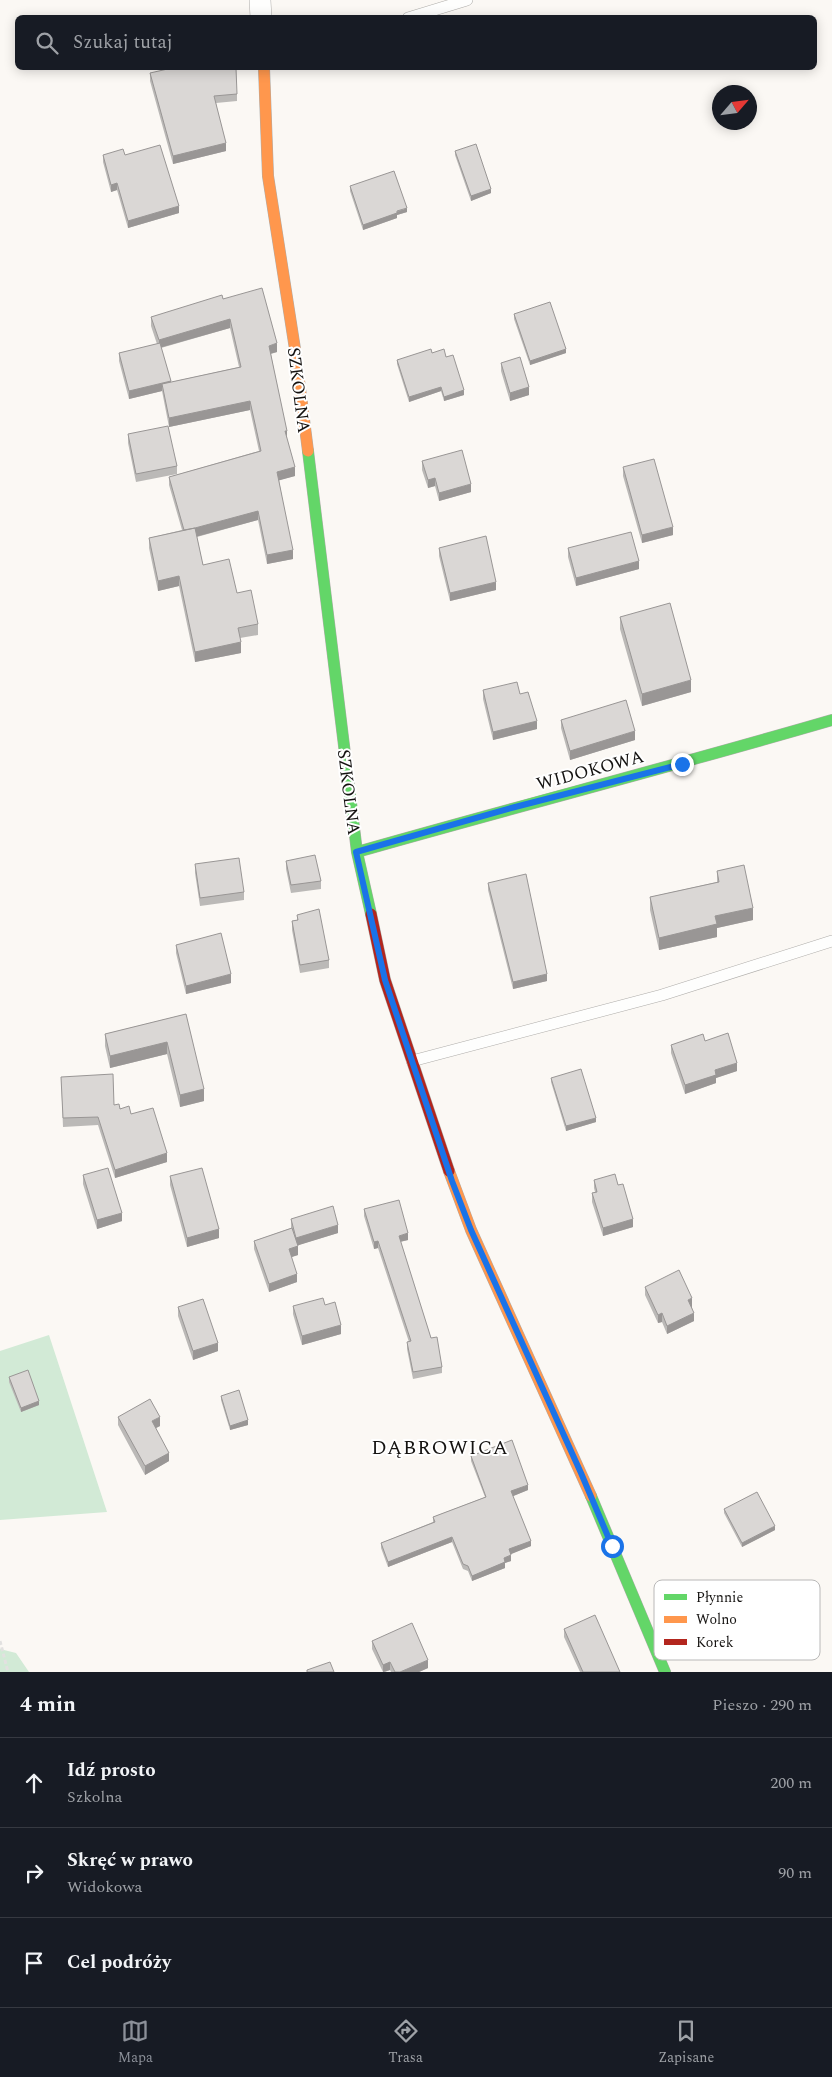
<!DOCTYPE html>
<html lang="pl">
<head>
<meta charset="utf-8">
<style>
  body { margin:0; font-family:Spectral,serif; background:#242831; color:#f1f3f6 }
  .compass { position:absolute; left:712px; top:85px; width:45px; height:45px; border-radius:50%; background:#171b24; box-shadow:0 2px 12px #0003; rotate:62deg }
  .stop { position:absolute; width:15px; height:15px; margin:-11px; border:4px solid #1a73e8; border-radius:50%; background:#fff }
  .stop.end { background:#1a73e8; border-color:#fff; box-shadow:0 1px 5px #0008 }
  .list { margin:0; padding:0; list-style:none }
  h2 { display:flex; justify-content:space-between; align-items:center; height:65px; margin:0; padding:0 20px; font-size:21px }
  h2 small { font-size:16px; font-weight:400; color:#9ea1a6 }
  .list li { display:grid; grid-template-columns:32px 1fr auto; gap:15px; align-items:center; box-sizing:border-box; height:90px; padding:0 20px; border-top:1px solid #363941 }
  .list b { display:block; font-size:19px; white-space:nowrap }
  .list p { margin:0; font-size:16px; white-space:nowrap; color:#9ea1a6 }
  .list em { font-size:16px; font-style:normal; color:#9ea1a6 }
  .icon { flex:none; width:28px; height:28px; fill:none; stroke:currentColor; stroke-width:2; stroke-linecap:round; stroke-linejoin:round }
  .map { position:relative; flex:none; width:832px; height:1672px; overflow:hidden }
  .search { position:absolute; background:#171b24; box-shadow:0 2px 12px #0003; left:15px; right:15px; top:15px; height:55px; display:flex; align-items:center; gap:12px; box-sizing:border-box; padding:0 18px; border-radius:8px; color:#9ea1a6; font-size:19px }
  .sheet { height:335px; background:#171b24 }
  nav { display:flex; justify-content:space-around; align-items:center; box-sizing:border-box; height:70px; border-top:1px solid #363941; background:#171b24; font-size:14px; color:#9ea1a6 }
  nav a { display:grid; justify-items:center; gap:2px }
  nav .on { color:#8c9099 }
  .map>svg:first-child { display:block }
  .green { fill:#d2ead6 }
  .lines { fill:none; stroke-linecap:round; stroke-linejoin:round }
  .lane-casing { stroke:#afadaa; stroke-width:12 }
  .street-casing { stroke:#afadaa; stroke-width:22 }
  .fast-casing { stroke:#afadaa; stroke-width:12 }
  .slow-casing { stroke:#afadaa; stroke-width:12 }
  .jam-casing { stroke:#afadaa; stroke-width:12 }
  .path { stroke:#e2e1e0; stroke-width:3; stroke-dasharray:4 2.5; stroke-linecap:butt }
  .lane { stroke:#fefefd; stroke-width:11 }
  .street { stroke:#fefefd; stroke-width:21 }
  .fast { stroke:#63d668; stroke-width:11 }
  .slow { stroke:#ff974d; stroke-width:11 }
  .jam { stroke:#b3261e; stroke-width:11 }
  .wall { fill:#bbb9b7; fill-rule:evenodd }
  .shaded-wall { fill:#999695 }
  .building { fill:#dad7d5; stroke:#999695 }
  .route { stroke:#1a73e8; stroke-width:6 }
  .labels { text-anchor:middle; stroke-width:4; stroke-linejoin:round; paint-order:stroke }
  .street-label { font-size:18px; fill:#151311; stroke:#fff }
  .quarter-label { font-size:20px; letter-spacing:1px; fill:#151311; stroke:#fff }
  .key { fill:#fff; stroke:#b9b8b8; stroke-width:1 }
  .key-label { font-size:14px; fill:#151311 }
</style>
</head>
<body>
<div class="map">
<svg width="832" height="1672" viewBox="0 0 832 1672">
  <rect width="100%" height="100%" fill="#fbf8f4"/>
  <path class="green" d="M49 1335 107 1512 0 1520V1351Z
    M0 1649 16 1653 29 1672H0Z"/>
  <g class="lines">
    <g class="lane-casing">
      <path id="lane" d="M408 18 467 0
        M412 1061 662 995 832 941"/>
    </g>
    <g class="street-casing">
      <path id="street" d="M260 0 261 18"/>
    </g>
    <g class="fast-casing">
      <path id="fast" d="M308 451 357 852 371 914
        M357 852C515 807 674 766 832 720
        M591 1496 665 1672"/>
    </g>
    <g class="slow-casing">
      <path id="slow" d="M264 68 268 176 295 349 308 451
        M449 1171 471 1230 591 1496"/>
    </g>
    <g class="jam-casing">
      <path id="jam" d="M371 914 385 980 449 1171"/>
    </g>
    <path class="path" d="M0 1641 8 1672"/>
    <use href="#lane" class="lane"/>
    <use href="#street" class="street"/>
    <use href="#fast" class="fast"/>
    <use href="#slow" class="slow"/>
    <use href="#jam" class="jam"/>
  </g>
  <path class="wall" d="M150 73 237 94V101L216 103 226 151 173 164 150 81Z
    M455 151 491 193 471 201 455 155Z
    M103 155H125L179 213 128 228 117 190 111 192 103 162Z
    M350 186 407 212 397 215V218L363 230 350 191Z
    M223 299 277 352 271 354 287 440 295 476 279 480 293 559 267 564 258 520 197 537 203 565 237 593 258 624V635L240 638 241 653 195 662 179 586 158 591 149 548V538L182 530 169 485V477L259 451 250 410 169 427 162 391 129 399 119 361V353L157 344 151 326V317ZM230 328 239 367 171 382 161 348Z
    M514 314 566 353 530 365 514 319Z
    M432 353 446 357 464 395 444 401 441 391 409 402 397 364V360Z
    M501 363 529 395 510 401 501 371Z
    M128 434 177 466V474L136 482 128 443Z
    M422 461 471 492 439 501 435 486 428 488 422 470Z
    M623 467 673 535 642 543 623 476Z
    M439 548 496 590 450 601 439 556Z
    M568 548 639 569 576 586 568 557Z
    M620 617 691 692 642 706 620 629Z
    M483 690 520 694 537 729 493 740 483 699Z
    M561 720 635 740 570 760 561 728Z
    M286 861 321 881V889L291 893 286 869Z
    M195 864 244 892V900L200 906 195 873Z
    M717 871 753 920 717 928V937L659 950 650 910V897L717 882Z
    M488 883 547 981 513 989 488 890Z
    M297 915 329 960V968L300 973 292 930V921L297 920Z
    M176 945 231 983 186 994 176 953Z
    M186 1014 204 1101 180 1107 167 1054 110 1068 105 1046V1034Z
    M705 1041 737 1071 716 1078V1083L685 1094 671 1053V1045Z
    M61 1077 131 1114 167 1162 115 1178 98 1125 63 1127Z
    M551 1078 596 1122 566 1131 551 1082Z
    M83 1175 122 1221 97 1229 83 1184Z
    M170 1176 219 1238 187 1247 170 1185Z
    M594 1180 618 1185 633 1227 603 1236 592 1202V1193L595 1192 594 1188Z
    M364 1209 408 1240 400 1242 431 1338 442 1367V1373L413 1379 407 1349V1342H409L378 1248 374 1249 364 1216Z
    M291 1219 338 1233 298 1245V1255L291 1257 297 1282 269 1292 254 1249V1241L291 1228Z
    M645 1287 692 1307 694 1321 667 1334 662 1322 658 1323 645 1295Z
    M325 1305 341 1334 302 1345 293 1314V1306Z
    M178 1307 218 1351 193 1360 178 1316Z
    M9 1377 39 1405 21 1412 9 1382Z
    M221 1396 248 1425 230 1430 221 1400Z
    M118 1417 160 1426 156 1428 169 1461 145 1475 118 1425Z
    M471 1456 528 1490 513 1496 531 1546 510 1554 511 1561 505 1563V1568L472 1581 468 1571 463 1569 452 1542 388 1567 381 1548V1543L433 1522V1517L485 1497 471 1461Z
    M724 1509 775 1530 742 1547 724 1513Z
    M564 1629 620 1672H580L564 1637Z
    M372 1641 428 1668 419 1672H391L390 1670 385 1672H383L372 1649Z"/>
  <path class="shaded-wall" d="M226 143V151L173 164V156Z
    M117 183V190L111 192V185Z
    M491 189V193L471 201V196Z
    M179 206V213L128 228V221Z
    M407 208V212L397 215V218L363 230V225Z
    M230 319V328L159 348V340Z
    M277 343V352L269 354V346Z
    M566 349V353L530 365V361Z
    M171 381V389L162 384V391L129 399V391Z
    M441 387V391L409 402V397Z
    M529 387V395L510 401V393Z
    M464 390V395L444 401V397Z
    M250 401V410L169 427V418Z
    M285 431H287V440H285Z
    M295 467V476L277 481V472Z
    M435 478V486L428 488V480Z
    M471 484V492L439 501V493Z
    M258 511V520L184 540V531Z
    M673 527V535L642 543V535Z
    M293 550V559L267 564V555Z
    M639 561V569L576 586V578Z
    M179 576V586L158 591V581Z
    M496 582V590L450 601V593Z
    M241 642V653L195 662V652Z
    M691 680V692L642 706V694Z
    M537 721V729L493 740V732Z
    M635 731V740L570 760V751Z
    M753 908V920L717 928V937L659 950V938L715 916Z
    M231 974V983L186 994V986Z
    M547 974V981L513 989V982Z
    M167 1042V1054L110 1068V1056Z
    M737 1063V1071L716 1078V1083L685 1094V1085L715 1070Z
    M204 1089V1101L180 1107V1095Z
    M596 1118V1122L566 1131V1126Z
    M167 1153V1162L115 1178V1170Z
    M122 1213V1221L97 1229V1220Z
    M633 1219V1227L603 1236V1228Z
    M338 1225V1233L296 1246V1238Z
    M219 1229V1238L187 1247V1238Z
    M408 1233V1240L399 1242V1236Z
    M378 1241V1248L374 1249V1242Z
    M298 1246V1255L289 1258V1249Z
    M297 1274V1282L269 1292V1284Z
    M692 1298V1307L688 1308V1300Z
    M662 1313V1322L658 1323V1315Z
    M694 1313V1321L667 1334V1326Z
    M341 1325V1334L302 1345V1336Z
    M218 1343V1351L193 1360V1351Z
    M39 1401V1405L21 1412V1408Z
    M160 1417V1426L152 1430V1421Z
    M248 1420V1425L230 1430V1426Z
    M169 1453V1461L145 1475V1466Z
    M528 1485V1490L511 1497V1491Z
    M775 1526V1530L742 1547V1543Z
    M452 1537V1542L388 1567V1562Z
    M531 1541V1546L509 1555V1549Z
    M511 1555V1561L505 1563V1568L472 1581V1576L504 1558Z
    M428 1660V1668L419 1672H400Z
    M390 1662V1670L383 1672V1665Z"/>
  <path class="building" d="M172 68H236L237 94 214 96 226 143 173 156 150 73Z
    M476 144 491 189 471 196 455 151Z
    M160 145 179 206 128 221 117 183 111 185 103 155 123 149 125 155Z
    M394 171 407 208 397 211V213L363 225 350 186Z
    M262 288 277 343 269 346 287 431H285L295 467 277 472 293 550 267 555 258 511 195 528 184 530 169 477 261 451 250 401 169 418 162 384 241 367 230 319 159 340 151 317 222 295 223 299Z
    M550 302 566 349 530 361 514 314Z
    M160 343 171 381 129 391 119 353Z
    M431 349 432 353 444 349 446 357 453 355 464 390 444 397 441 387 409 397 397 360Z
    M520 357 529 387 510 393 501 363Z
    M168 426 177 466 136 474 128 434Z
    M462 450 471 484 439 493 435 478 428 480 422 461Z
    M654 459 673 527 642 535 623 467Z
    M195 528 203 565 229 559 237 593 251 590 258 624 238 628 241 642 195 652 179 576 158 581 149 538Z
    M631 532 639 561 576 578 568 548Z
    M486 536 496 582 450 593 439 548Z
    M670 603 691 680 642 694 620 617Z
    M517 682 520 694 528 692 537 721 493 732 483 690Z
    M626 700 635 731 570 751 561 720Z
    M315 855 321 881 291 885 286 861Z
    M239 858 244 892 200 898 195 864Z
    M744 865 753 908 715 916 717 924 659 938 650 897 719 882 717 871Z
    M526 874 547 974 513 982 488 883Z
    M319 909 329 960 300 965 292 921 298 920 297 915Z
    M221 933 231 974 186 986 176 945Z
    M186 1014 204 1089 180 1095 167 1042 110 1056 105 1034Z
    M728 1033 737 1063 715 1070 716 1075 685 1085 671 1045 703 1034 705 1041Z
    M581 1069 596 1118 566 1126 551 1078Z
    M113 1074 114 1105 119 1104 120 1109 129 1106 131 1114 153 1108 167 1153 115 1170 98 1117 63 1118 61 1077Z
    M108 1168 122 1213 97 1220 83 1175Z
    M202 1168 219 1229 187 1238 170 1176Z
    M615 1174 618 1185 623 1184 633 1219 603 1228 592 1193 597 1192 594 1180Z
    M399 1200 408 1233 399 1236 431 1338 437 1337 442 1367 413 1372 407 1342 411 1341 378 1241 374 1242 364 1209Z
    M333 1206 338 1225 296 1238 291 1219Z
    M292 1228 298 1246 289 1249 297 1274 269 1284 254 1241Z
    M679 1270 692 1298 688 1300 694 1313 667 1326 662 1313 658 1315 645 1287Z
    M323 1298 325 1305 335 1302 341 1325 302 1336 293 1306Z
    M203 1299 218 1343 193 1351 178 1307Z
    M28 1370 39 1401 21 1408 9 1377Z
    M239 1390 248 1420 230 1426 221 1396Z
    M150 1399 160 1417 152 1421 169 1453 145 1466 118 1417Z
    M512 1440 528 1485 511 1491 531 1541 509 1549 511 1555 504 1558 505 1562 472 1576 468 1566 463 1564 452 1537 388 1562 381 1543 435 1522 433 1517 486 1497 471 1456Z
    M757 1492 775 1526 742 1543 724 1509Z
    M595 1615 620 1672H583L564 1629Z
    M412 1623 428 1660 400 1672H395L390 1662 383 1665 372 1641Z
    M330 1662 334 1672H307V1670Z"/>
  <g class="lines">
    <path class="route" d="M612 1546 581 1473 471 1230 452 1181 385 980 356 852 515 807 682 764"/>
  </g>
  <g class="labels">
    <g class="street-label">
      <text transform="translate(299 390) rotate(83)" y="6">SZKOLNA</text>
      <text transform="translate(590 770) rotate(-15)" y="6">WIDOKOWA</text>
      <text transform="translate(349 792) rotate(83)" y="6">SZKOLNA</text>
    </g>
    <g class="quarter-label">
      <text x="440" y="1454">DĄBROWICA</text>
    </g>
  </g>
  <rect x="654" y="1580" width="166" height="80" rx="8" class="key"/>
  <rect x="664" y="1594" width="23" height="6" fill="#63d668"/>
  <rect x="664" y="1616" width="23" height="7" fill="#ff974d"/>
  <rect x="664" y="1639" width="23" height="6" fill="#b3261e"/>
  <g class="key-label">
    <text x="696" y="1602">Płynnie</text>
    <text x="696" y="1624">Wolno</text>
    <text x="696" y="1647">Korek</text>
  </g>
</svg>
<svg class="compass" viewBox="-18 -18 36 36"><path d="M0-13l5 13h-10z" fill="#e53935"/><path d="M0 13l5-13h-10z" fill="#9ea1a6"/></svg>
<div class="stop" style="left:612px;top:1546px"></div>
<div class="stop end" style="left:682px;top:764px"></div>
<div class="search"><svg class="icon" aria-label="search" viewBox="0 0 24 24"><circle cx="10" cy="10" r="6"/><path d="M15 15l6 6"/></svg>Szukaj tutaj</div>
</div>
<section class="sheet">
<h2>4 min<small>Pieszo · 290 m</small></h2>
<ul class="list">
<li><svg class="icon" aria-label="ahead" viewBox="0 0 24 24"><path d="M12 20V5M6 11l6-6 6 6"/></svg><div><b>Idź prosto</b><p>Szkolna</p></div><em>200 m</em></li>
<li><svg class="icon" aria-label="right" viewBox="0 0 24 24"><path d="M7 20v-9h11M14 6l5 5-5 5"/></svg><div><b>Skręć w prawo</b><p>Widokowa</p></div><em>90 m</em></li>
<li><svg class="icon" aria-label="arrive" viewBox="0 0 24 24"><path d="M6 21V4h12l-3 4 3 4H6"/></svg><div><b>Cel podróży</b></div></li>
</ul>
</section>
<nav>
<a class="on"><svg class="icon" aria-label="map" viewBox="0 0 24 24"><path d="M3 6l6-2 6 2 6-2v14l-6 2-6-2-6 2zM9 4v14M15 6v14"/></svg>Mapa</a>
<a><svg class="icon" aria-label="directions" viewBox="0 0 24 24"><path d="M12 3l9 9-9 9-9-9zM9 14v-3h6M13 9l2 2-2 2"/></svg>Trasa</a>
<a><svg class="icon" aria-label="saved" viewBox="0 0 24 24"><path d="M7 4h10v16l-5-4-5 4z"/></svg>Zapisane</a>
</nav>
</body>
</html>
